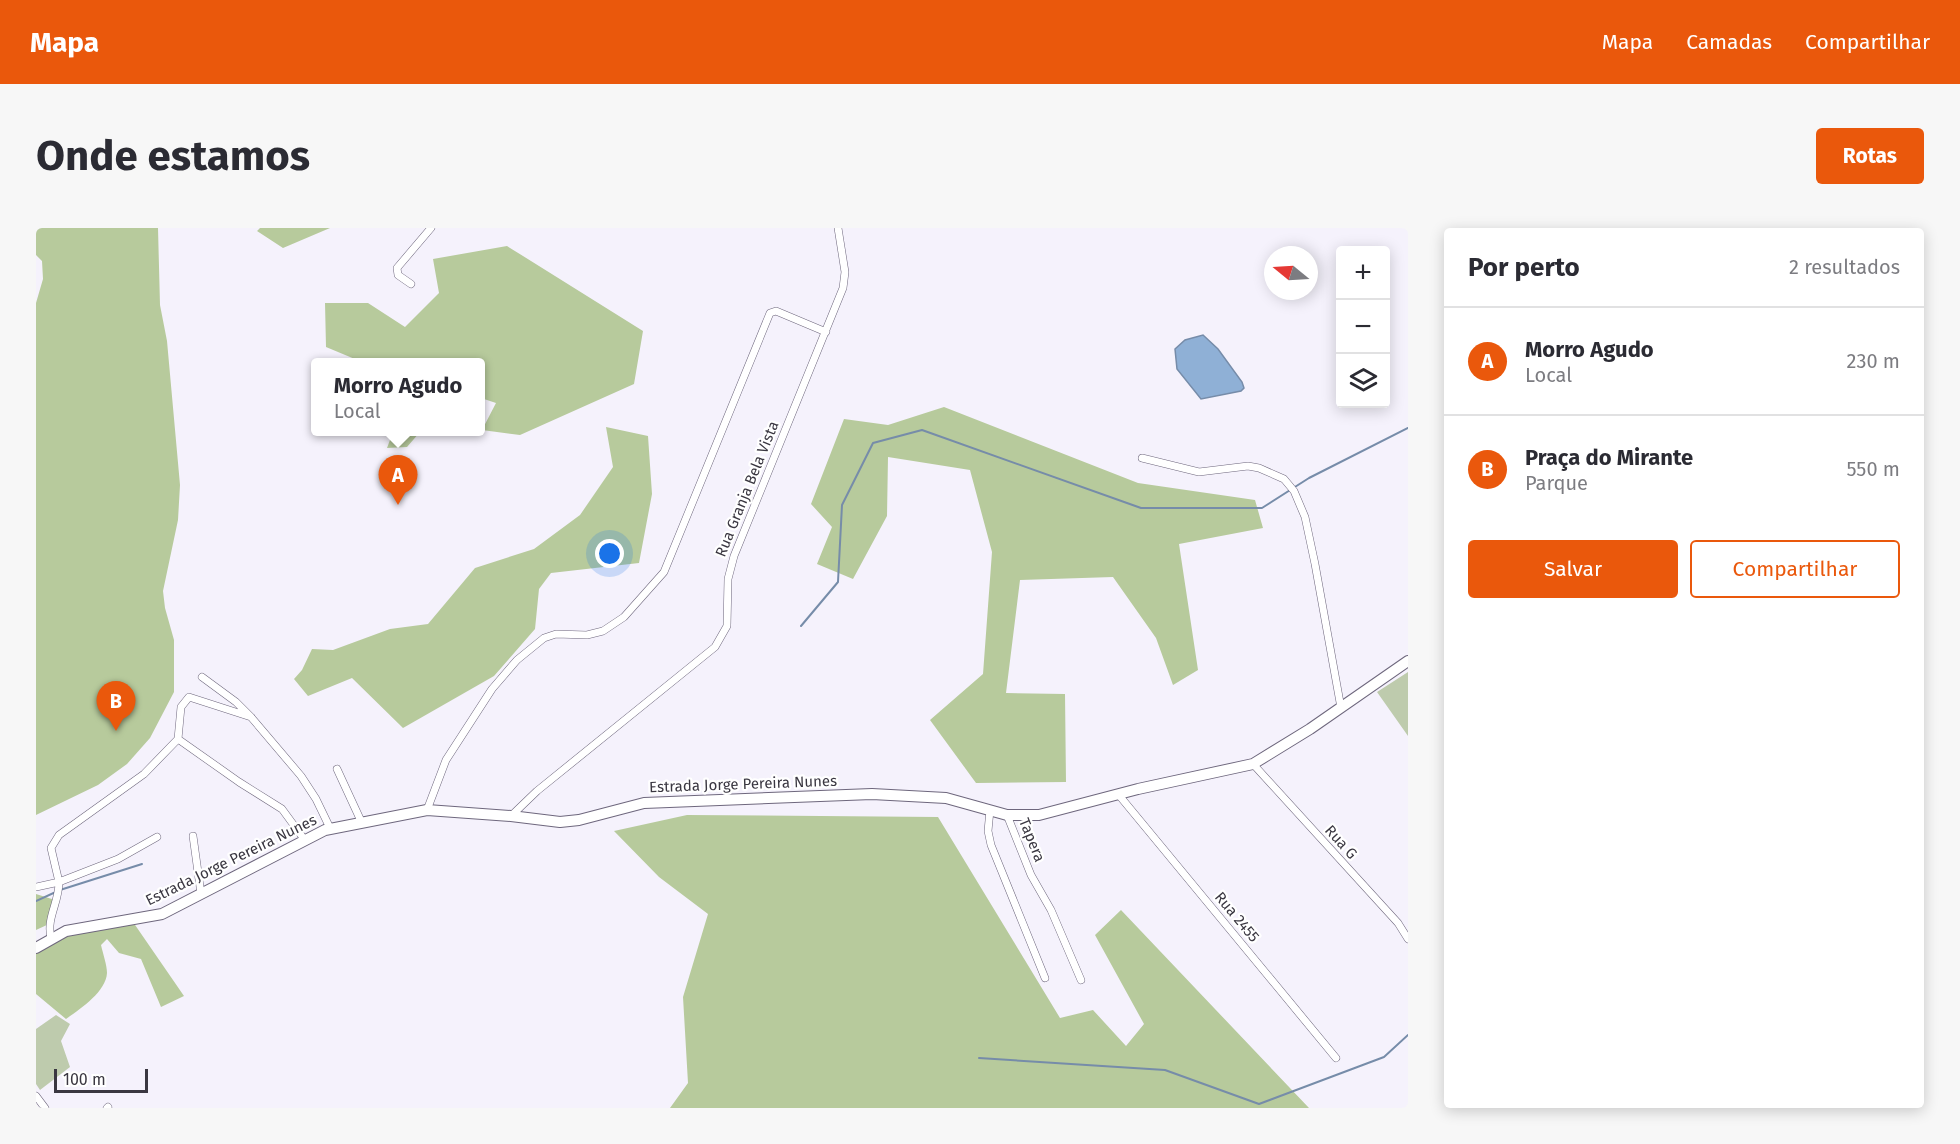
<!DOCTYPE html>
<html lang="pt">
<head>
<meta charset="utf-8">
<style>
  body { margin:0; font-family:"Fira Sans",sans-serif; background:#f7f7f7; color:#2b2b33 }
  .controls { position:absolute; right:18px; top:18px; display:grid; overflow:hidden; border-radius:6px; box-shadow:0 3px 15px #0003 }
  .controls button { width:54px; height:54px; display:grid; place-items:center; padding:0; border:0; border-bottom:2px solid #e1e1e2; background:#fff; color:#2b2b33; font:30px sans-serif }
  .compass { position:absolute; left:1228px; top:18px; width:54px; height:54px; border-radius:50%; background:#fff; box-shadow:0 3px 15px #0003; rotate:288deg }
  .scale { position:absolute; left:18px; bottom:15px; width:94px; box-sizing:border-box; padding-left:6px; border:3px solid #3a3741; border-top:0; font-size:16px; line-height:21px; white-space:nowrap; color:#3a3741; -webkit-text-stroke:4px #fff; paint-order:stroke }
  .you { position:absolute; left:574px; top:326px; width:21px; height:21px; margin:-15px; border:4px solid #fff; border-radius:50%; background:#1a73e8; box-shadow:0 0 0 9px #1a73e833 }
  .badge { display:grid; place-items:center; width:39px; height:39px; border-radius:50%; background:#ea580c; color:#fff; font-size:20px; font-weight:700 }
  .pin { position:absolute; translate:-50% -50px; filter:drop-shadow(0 2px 3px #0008) }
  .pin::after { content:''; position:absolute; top:32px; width:21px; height:18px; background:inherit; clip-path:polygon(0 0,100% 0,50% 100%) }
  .popup { position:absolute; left:275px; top:130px; width:174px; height:78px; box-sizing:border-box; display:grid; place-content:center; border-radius:6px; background:#fff; filter:drop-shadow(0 2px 4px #0005); font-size:20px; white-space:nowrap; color:#7c7c81 }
  .popup b { font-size:22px; color:#2b2b33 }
  .popup::after { content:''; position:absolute; left:50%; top:100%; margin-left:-12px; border:12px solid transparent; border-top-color:#fff }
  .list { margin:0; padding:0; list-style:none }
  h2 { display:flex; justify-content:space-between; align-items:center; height:78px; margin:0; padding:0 24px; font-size:26px }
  h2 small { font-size:20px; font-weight:400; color:#7c7c81 }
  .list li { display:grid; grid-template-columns:39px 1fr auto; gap:18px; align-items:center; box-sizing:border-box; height:108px; padding:0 24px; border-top:2px solid #e1e1e2 }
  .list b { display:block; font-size:22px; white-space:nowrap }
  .list p { margin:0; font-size:20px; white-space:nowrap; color:#7c7c81 }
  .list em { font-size:20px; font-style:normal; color:#7c7c81 }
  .actions { display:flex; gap:12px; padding:18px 24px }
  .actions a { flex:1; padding:14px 0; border:2px solid #ea580c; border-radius:6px; text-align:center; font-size:21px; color:#ea580c }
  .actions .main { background:#ea580c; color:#fff }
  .icon { flex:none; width:33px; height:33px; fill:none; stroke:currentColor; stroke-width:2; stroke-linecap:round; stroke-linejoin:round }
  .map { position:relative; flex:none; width:1372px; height:880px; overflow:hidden; border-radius:6px }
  header { display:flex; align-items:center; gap:36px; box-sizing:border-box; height:84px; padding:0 30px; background:#ea580c; color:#fff }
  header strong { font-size:28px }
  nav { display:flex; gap:33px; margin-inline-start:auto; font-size:21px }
  .intro { display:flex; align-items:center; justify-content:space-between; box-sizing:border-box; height:144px; padding:0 36px }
  h1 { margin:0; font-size:42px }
  .button { padding:15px 27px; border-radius:6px; background:#ea580c; color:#fff; font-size:21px; font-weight:700 }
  main { display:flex; gap:36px; padding:0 36px }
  aside { flex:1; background:#fff; border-radius:6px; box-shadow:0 3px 15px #0003 }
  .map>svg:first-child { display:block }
  .green { fill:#becbad }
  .forest { fill:#b7ca9c }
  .water { fill:#8fb0d6; stroke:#768ca9; stroke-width:1.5 }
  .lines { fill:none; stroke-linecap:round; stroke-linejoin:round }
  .stream { stroke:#768ca9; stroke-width:2 }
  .street-casing { stroke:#6e677d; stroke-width:8 }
  .secondary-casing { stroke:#6e677d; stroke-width:12 }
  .street { stroke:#fff; stroke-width:7 }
  .secondary { stroke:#fff; stroke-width:10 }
  .labels { text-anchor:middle; stroke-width:4.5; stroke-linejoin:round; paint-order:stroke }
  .street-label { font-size:15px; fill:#3a3741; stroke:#fff }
</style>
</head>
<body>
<header>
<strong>Mapa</strong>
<nav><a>Mapa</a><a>Camadas</a><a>Compartilhar</a></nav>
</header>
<div class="intro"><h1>Onde estamos</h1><a class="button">Rotas</a></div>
<main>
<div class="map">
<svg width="1372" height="880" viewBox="0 0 1372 880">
  <rect width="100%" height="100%" fill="#f5f2fc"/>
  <path class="green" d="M1372 444V508L1341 464Z
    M20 787 34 796 25 813 34 839 4 862 0 856V801Z"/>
  <path class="forest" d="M0 0H122L124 77 131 113 144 257 142 292 127 363 129 380 138 412V464L114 510 91 536 62 557 0 587V75L7 51 6 33 0 27Z
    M224 0H294L247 20 221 3Z
    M471 18 607 103 598 156 484 207 446 202 460 175 445 170V134H326L290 119 289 75H332L369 99 403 65 397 31Z
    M908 179 1102 255 1219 272 1227 300 1143 316 1162 442 1137 457 1120 410 1077 349 984 352 970 465 1029 466 1030 554 940 555 894 492 947 446 956 324 934 242 852 229 851 288 817 351 781 336 796 299 775 276 808 191 852 197Z
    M570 199 612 208 616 266 603 335 515 345 503 361 499 401 458 448 367 500 316 450 272 468 258 451 266 442 276 421 297 422 354 401 392 396 439 340 498 321 544 287 577 239Z
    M357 204H384L371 219 351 220Z
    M651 587 902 589 1024 790 1057 782 1090 818 1108 796 1059 707 1085 682 1273 880H634L652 855 647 769 672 686 623 649 578 603Z
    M0 666 19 672 13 696 0 702Z
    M97 694 148 768 125 779 105 731 83 725 71 711 65 717C67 726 71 737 71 745 70 764 44 781 30 791L0 766V723L24 709Z"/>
  <path class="water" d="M1167 107 1182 121 1206 154 1208 160 1205 163 1165 171 1141 141 1139 121 1149 112Z"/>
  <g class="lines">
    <path class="stream" d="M765 398 802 354 806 277 837 215 886 202 1105 280H1226L1273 250 1372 200
      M0 673 24 662 106 636
      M943 830 1129 842 1223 876 1348 829 1372 807"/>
    <g class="street-casing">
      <path id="street" d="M375 56 362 47 361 40 395 0
        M1106 230 1163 244 1212 238 1223 240 1248 251 1258 263 1269 289 1279 336 1305 480
        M166 449 200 474 215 489 265 548 280 571 294 600
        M215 489 153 469 145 479 142 511 203 554 246 581 268 611
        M1217 536 1362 695 1372 711
        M301 541 325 593
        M1082 566 1300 830
        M391 582 410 532 456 461 481 432 508 410 520 406 551 407 567 403 588 389 628 344 734 85 740 83 790 104
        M954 582 952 603 955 617 1009 750
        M971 587 995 647 1015 682 1045 752
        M475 588 501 563 679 419 691 398 692 351 698 328 807 60 809 44 802 0
        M157 608 165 666
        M0 659 23 654 15 620 23 607 108 546 142 511
        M15 710C10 690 23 675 23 654L82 631 121 609
        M0 868 9 880
        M71 880 72 879"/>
    </g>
    <g class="secondary-casing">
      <path id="secondary" d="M0 720 30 703 126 686 289 602 391 582 475 588 524 594 543 592 608 575 836 566 910 570 971 587H1003L1102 561 1217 536 1274 501 1372 433"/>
    </g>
    <use href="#street" class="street"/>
    <use href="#secondary" class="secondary"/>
  </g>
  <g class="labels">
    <g class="street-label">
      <text transform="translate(711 261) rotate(-68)" y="5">Rua Granja Bela Vista</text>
      <text transform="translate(707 556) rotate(-2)" y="5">Estrada Jorge Pereira Nunes</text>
      <text transform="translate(996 612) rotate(68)" y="5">Tapera</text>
      <text transform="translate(1305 614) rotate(48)" y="5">Rua G</text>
      <text transform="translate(195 632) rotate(-26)" y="5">Estrada Jorge Pereira Nunes</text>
      <text transform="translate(1201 689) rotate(50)" y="5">Rua 2455</text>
    </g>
  </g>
</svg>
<div class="controls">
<button>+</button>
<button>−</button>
<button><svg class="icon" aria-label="layers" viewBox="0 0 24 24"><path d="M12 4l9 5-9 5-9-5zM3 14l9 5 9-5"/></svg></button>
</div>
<svg class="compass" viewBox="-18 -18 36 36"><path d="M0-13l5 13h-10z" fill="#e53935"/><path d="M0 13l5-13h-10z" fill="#7c7c81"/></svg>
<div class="scale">100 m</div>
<div class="you"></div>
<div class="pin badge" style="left:362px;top:277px">A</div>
<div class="popup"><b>Morro Agudo</b>Local</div>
<div class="pin badge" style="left:80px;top:503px">B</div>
</div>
<aside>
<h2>Por perto<small>2 resultados</small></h2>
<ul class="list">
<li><span class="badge">A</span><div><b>Morro Agudo</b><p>Local</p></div><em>230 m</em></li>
<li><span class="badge">B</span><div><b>Praça do Mirante</b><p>Parque</p></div><em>550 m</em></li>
</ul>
<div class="actions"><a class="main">Salvar</a><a>Compartilhar</a></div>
</aside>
</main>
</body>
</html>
